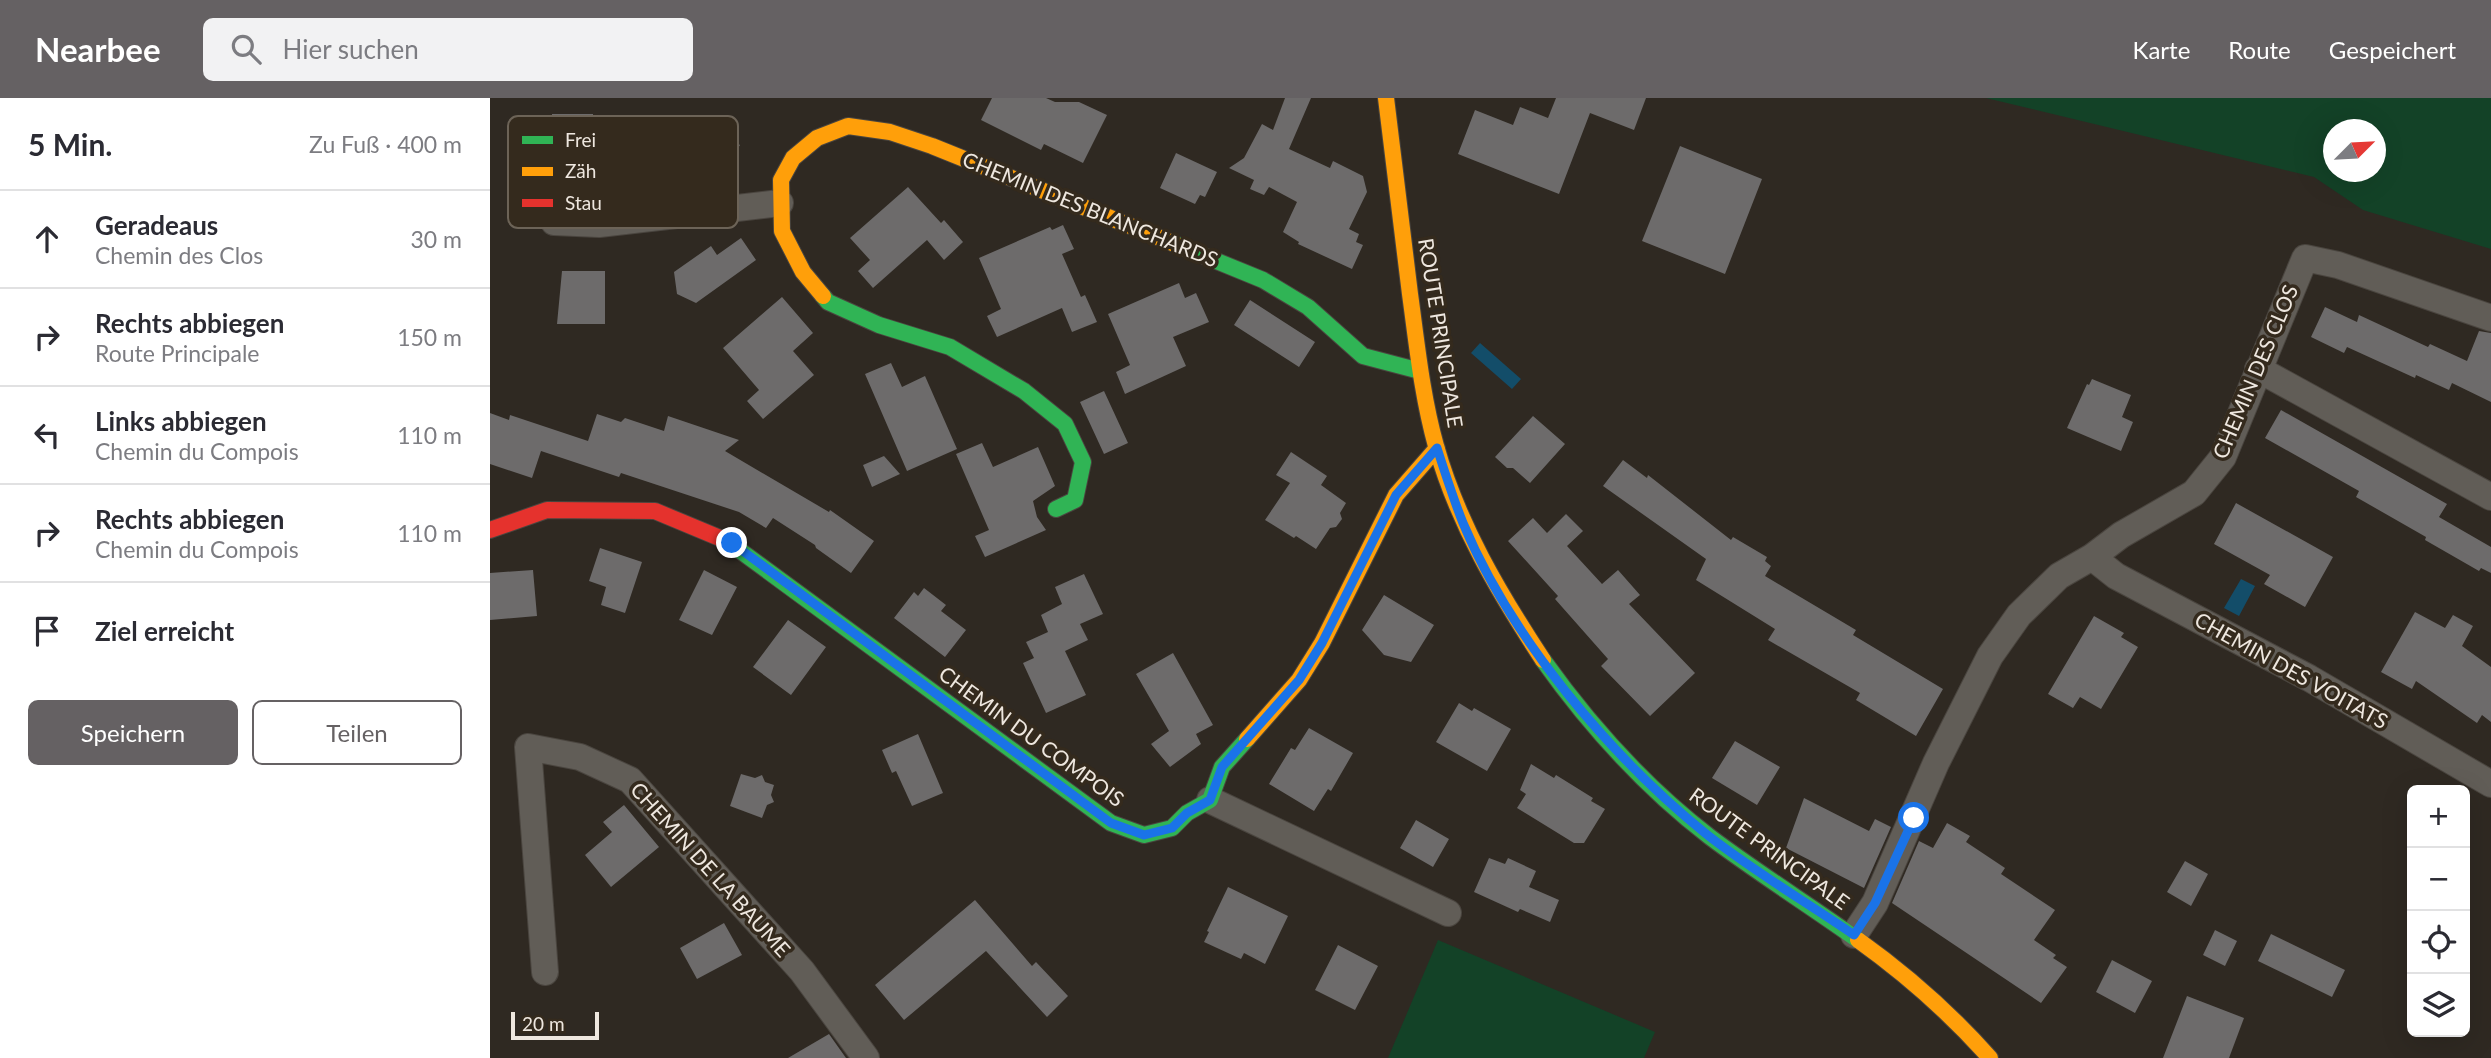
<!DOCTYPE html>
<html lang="de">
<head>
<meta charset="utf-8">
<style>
  body { margin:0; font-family:Lato,sans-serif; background:#f2f2f3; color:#2b2b33 }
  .controls { position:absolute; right:21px; bottom:21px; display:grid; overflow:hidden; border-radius:10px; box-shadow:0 7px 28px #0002 }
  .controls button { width:63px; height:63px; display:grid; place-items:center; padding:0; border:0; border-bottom:2px solid #e1e1e2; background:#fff; color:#2b2b33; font:35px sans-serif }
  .compass { position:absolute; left:1833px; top:21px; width:63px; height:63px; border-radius:50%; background:#fff; box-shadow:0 7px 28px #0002; rotate:66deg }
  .scale { position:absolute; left:21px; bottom:18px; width:88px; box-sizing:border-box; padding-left:7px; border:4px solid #eee7df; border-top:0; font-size:19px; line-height:24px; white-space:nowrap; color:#eee7df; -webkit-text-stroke:5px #342a1d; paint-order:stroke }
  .stop { position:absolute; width:21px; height:21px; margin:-16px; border:5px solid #1a73e8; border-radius:50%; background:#fff }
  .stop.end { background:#1a73e8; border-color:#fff; box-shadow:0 2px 7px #0008 }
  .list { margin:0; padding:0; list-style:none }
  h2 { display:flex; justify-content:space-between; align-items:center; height:91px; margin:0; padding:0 28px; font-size:30px }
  h2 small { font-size:23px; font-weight:400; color:#7c7c81 }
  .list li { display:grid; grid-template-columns:46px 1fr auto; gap:21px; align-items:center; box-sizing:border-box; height:98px; padding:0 28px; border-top:2px solid #e1e1e2 }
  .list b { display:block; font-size:26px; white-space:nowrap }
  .list p { margin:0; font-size:23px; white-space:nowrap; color:#7c7c81 }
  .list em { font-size:23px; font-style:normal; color:#7c7c81 }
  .actions { display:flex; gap:14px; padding:21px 28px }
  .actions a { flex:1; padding:16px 0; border:2px solid #656163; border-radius:10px; text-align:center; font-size:24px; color:#656163 }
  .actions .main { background:#656163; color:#fff }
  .icon { flex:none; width:38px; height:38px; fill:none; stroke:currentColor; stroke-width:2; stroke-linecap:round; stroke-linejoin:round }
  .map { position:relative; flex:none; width:2001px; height:960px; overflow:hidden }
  header { display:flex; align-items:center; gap:42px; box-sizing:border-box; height:98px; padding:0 35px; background:#656163; color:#fff }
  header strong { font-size:33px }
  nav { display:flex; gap:38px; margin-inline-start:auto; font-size:24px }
  .search { width:490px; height:63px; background:#f2f2f3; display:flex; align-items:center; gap:18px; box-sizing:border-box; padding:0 24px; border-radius:10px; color:#7c7c81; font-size:26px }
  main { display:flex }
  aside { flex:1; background:#fff }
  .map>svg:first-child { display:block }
  .green { fill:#134227; fill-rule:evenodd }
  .water { fill:#134d69 }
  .building { fill:#6d6b6b }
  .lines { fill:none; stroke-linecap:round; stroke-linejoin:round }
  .street-casing { stroke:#4a453f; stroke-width:28 }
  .fast-casing { stroke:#4a453f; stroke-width:18 }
  .slow-casing { stroke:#4a453f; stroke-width:18 }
  .jam-casing { stroke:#4a453f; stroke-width:18 }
  .street { stroke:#615d57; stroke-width:26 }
  .fast { stroke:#30b455; stroke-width:16 }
  .slow { stroke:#ff9f0a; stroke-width:16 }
  .jam { stroke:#e5322d; stroke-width:16 }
  .route { stroke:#1a73e8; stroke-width:9 }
  .labels { text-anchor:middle; stroke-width:7; stroke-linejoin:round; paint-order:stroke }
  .street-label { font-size:21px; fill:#eee7df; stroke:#342a1d }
  .key { fill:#342a1d; stroke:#6c6357; stroke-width:2 }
  .key-label { font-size:19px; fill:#eee7df }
</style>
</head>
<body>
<header>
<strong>Nearbee</strong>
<div class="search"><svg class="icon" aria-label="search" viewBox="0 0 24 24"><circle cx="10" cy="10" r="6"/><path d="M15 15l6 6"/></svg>Hier suchen</div>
<nav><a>Karte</a><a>Route</a><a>Gespeichert</a></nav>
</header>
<main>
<aside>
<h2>5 Min.<small>Zu Fuß · 400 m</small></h2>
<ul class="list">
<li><svg class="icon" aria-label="ahead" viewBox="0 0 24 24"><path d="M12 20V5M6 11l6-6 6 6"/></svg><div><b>Geradeaus</b><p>Chemin des Clos</p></div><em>30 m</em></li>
<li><svg class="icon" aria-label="right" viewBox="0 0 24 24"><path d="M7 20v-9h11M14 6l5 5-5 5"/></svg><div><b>Rechts abbiegen</b><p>Route Principale</p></div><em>150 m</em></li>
<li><svg class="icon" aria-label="left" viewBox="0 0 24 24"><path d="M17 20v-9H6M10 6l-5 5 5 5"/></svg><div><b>Links abbiegen</b><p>Chemin du Compois</p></div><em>110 m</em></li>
<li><svg class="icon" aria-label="right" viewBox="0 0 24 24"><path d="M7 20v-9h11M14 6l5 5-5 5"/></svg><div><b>Rechts abbiegen</b><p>Chemin du Compois</p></div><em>110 m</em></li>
<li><svg class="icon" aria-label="arrive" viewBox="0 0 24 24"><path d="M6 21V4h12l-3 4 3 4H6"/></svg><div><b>Ziel erreicht</b></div></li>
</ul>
<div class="actions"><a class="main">Speichern</a><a>Teilen</a></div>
</aside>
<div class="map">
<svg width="2001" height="960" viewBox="0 0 2001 960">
  <rect width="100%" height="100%" fill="#2f2922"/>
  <path class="green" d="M1496 0H2001V151L1873 112 1824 79ZM1843 32H1885V74H1843Z
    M948 842 1165 934 1154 960H898Z"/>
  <path class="water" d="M990 245 1031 281 1022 291 981 255Z
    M1751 481 1765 488 1749 518 1734 510Z"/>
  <path class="building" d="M502 0H556L565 4H589L617 17 593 65 554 46 551 52 491 22Z
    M795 0H821L799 51 840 70 843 63 873 78 877 94 859 131 869 136 866 144 873 147 862 171 808 146 809 144 793 134 807 104 779 89 774 97 760 91 764 82 739 70 754 60 772 26 783 32Z
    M1066 0H1156L1144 32 1100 15 1069 96 968 56 985 12 1023 27 1030 9 1058 20Z
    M62 16H103V69H61Z
    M205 18 250 47 230 77 186 48Z
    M1190 48 1272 81 1235 176 1152 143Z
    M686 55 727 74 715 99 710 97 705 106 670 90Z
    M418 89 451 125 454 122 473 144 454 162 437 142 383 190 368 173 380 162 360 140Z
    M573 127 584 151 572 156 591 199 595 197 607 224 582 234 572 210 507 239 497 218 511 211 489 160 560 129 562 132Z
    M251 140 266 162 206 205 187 196 184 174 221 148 227 157Z
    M72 173H115V226H67Z
    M689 185 695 200 706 195 719 224 683 239 696 268 635 296 626 274 640 267 618 216Z
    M292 199 323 235 303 253 324 277 273 321 257 303 269 292 233 250Z
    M760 202 825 244 809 269 744 227Z
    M1835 209 1867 224 1869 217 1938 249 1940 246 1977 263 1989 233 2001 235V304L1962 285 1959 292 1926 277 1925 280 1857 249 1854 255 1821 239Z
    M401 265 412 289 435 278 467 351 417 373 375 276Z
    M1602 281 1641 297 1632 319 1643 324 1631 353 1577 330 1597 286 1599 287Z
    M614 293 638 345 614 356 590 304Z
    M1791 312 1957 406 1949 419 2001 449V475L1991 470 1989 473 1935 442 1936 439 1866 399 1869 393 1775 340Z
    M0 315 19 322 20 317 98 343 107 316 131 324 135 320 174 333 178 318 249 342 235 353 339 414 340 412 384 443 361 475 326 450 325 447 283 420 276 430 249 414 131 375 129 379 51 353 42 380 0 366Z
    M1043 318 1075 346 1040 385 1023 370H1017L1005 359Z
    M492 345 503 369 548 349 565 388 543 403 547 419 556 432 495 459 485 438 499 432 466 356Z
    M801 354 837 378 831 387 856 405 850 415 852 421 846 429 840 430 826 451 806 438 804 440 775 422 800 385 786 377Z
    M394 358 410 376 382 389 373 367Z
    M1133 362 1157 380 1158 377 1241 442 1243 439 1277 459 1275 463 1281 468 1275 478 1366 532 1363 537 1453 591 1426 638 1366 602 1370 595 1278 542 1285 531 1206 482 1216 461 1113 388Z
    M1746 405 1843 459 1815 509 1774 486 1780 477 1724 446Z
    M1076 416 1093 433 1077 448 1112 486 1128 472 1150 497 1139 506 1205 575 1160 618 1111 568 1118 561 1065 501 1068 498 1018 443 1043 420 1057 435Z
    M110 450 152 464 135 515 111 507 116 489 99 483Z
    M43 472 47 518 0 522V475Z
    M214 472 247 489 222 537 189 522Z
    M594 476 613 516 590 526 598 542 575 553 596 597 556 615 533 565 544 560 536 544 558 534 551 517 572 506 565 489Z
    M434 490 456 507 451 513 476 532 455 559 404 520 424 494 428 498Z
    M894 497 944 527 921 564 894 557 872 532Z
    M1925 514 1955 530 1963 517 1983 528 1972 548 2001 569V624L1992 617 1987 625 1926 583 1922 591 1891 574Z
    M1604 518 1634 535 1631 539 1648 549 1611 611 1590 599 1583 610 1558 596Z
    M298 522 336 549 301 597 263 569Z
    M683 555 723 627 706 636 711 646 680 669 661 646 679 633 646 576Z
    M969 605 982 613 984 610 1021 631 997 673 946 644Z
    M819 630 863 655 841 693 838 691 824 713 779 686 801 650 805 652Z
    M428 636 453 695 422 708 406 673 402 675 392 652Z
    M1245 643 1290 669 1267 707 1222 680Z
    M1041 666 1064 680 1066 677 1103 700 1101 703 1115 711 1094 745H1084L1027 710 1036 696 1030 692Z
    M251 676 265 680 272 677 275 684 284 687 281 697 284 704 277 707 272 720 240 708Z
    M1314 700 1379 733 1385 721 1401 729 1374 790 1296 750Z
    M134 707 169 749 121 789 95 757 122 734 113 724Z
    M926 722 959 741 943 769 910 750Z
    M1457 725 1480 738 1476 744 1515 770 1511 776 1565 812 1544 842 1566 857 1563 860 1577 869 1551 905 1402 805 1429 743 1443 750Z
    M999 760 1015 766 1018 760 1046 773 1039 789 1069 802 1060 824 1030 811 1028 814 984 794Z
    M1695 763 1718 776 1701 808 1677 794Z
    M738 789 798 818 775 866 754 855 751 861 714 844 719 834 717 833Z
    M485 802 542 868 546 864 578 898 557 919 496 853 414 922 385 887Z
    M234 825 252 857 207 881 190 850Z
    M1725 832 1747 843 1735 868 1713 857Z
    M1781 836 1855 872 1842 899 1768 863Z
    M848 847 888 868 865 912 825 892Z
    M1622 862 1662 883 1645 915 1606 894Z
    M1697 898 1754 920 1739 960H1673Z
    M339 936 356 960H298Z"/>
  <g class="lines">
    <g class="street-casing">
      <path id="street" d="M64 124 109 126 290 105
        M1768 271 2001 399
        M1602 459 1626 478 1819 580 2001 686
        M720 702 958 815
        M1364 837 1385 805 1446 665 1500 558 1529 517 1569 478 1602 459 1631 437 1704 395 1733 359 1815 160 1848 167 2001 220
        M55 874 38 649 90 659 140 682 312 873 376 960"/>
    </g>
    <g class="fast-casing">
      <path id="fast" d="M685 146 773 182 818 209 873 258 930 273
        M333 198 338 204 389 227 460 249 534 293 575 326 593 364 585 402 566 411
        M237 443 621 725 654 737 682 730 697 715 720 702 732 669 757 641
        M1053 562C1100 628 1155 689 1220 739 1268 775 1319 807 1368 842"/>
    </g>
    <g class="slow-casing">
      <path id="slow" d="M896 0C904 65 912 130 920 196 927 247 932 298 946 348 968 426 1009 495 1053 562
        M333 198 313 174 292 133 291 82 303 60 327 40 358 28 400 34 442 48 685 146
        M757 641 809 582 832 545 906 397 947 350
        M1368 842C1417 877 1460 915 1500 960"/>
    </g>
    <g class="jam-casing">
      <path id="jam" d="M0 432 57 412 165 413 237 443"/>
    </g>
    <use href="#street" class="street"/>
    <use href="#fast" class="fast"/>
    <use href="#slow" class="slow"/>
    <use href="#jam" class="jam"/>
  </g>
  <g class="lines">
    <path class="route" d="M242 445 621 725 654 737 682 730 697 715 720 702 732 669 809 582 832 545 906 397 947 350C955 375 963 400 973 425 1021 540 1119 657 1215 735 1260 771 1316 804 1364 837L1385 805 1424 720"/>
  </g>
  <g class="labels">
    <g class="street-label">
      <text transform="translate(600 112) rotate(22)" y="7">CHEMIN DES BLANCHARDS</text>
      <text transform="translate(950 235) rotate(81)" y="7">ROUTE PRINCIPALE</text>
      <text transform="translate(1766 274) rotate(-67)" y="7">CHEMIN DES CLOS</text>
      <text transform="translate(1801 573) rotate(29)" y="7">CHEMIN DES VOITATS</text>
      <text transform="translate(541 639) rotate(36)" y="7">CHEMIN DU COMPOIS</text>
      <text transform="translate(1279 751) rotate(36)" y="7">ROUTE PRINCIPALE</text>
      <text transform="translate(220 772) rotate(48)" y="7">CHEMIN DE LA BAUME</text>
    </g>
  </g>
  <rect x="18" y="18" width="230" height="112" rx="10" class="key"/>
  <rect x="32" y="38" width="31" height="8" fill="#30b455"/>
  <rect x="32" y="69" width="31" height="9" fill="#ff9f0a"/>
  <rect x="32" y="101" width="31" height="8" fill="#e5322d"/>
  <g class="key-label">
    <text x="75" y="49">Frei</text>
    <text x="75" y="80">Zäh</text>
    <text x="75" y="112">Stau</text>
  </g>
</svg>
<div class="controls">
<button>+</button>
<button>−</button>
<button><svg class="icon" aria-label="locate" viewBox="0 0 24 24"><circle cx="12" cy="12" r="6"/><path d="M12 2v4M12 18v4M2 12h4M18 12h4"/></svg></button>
<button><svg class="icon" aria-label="layers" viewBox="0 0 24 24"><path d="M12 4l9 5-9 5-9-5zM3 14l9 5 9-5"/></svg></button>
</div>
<svg class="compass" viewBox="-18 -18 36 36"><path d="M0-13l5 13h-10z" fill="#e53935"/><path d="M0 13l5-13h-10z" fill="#7c7c81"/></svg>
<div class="scale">20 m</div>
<div class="stop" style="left:1424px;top:720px"></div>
<div class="stop end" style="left:242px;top:445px"></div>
</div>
</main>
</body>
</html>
